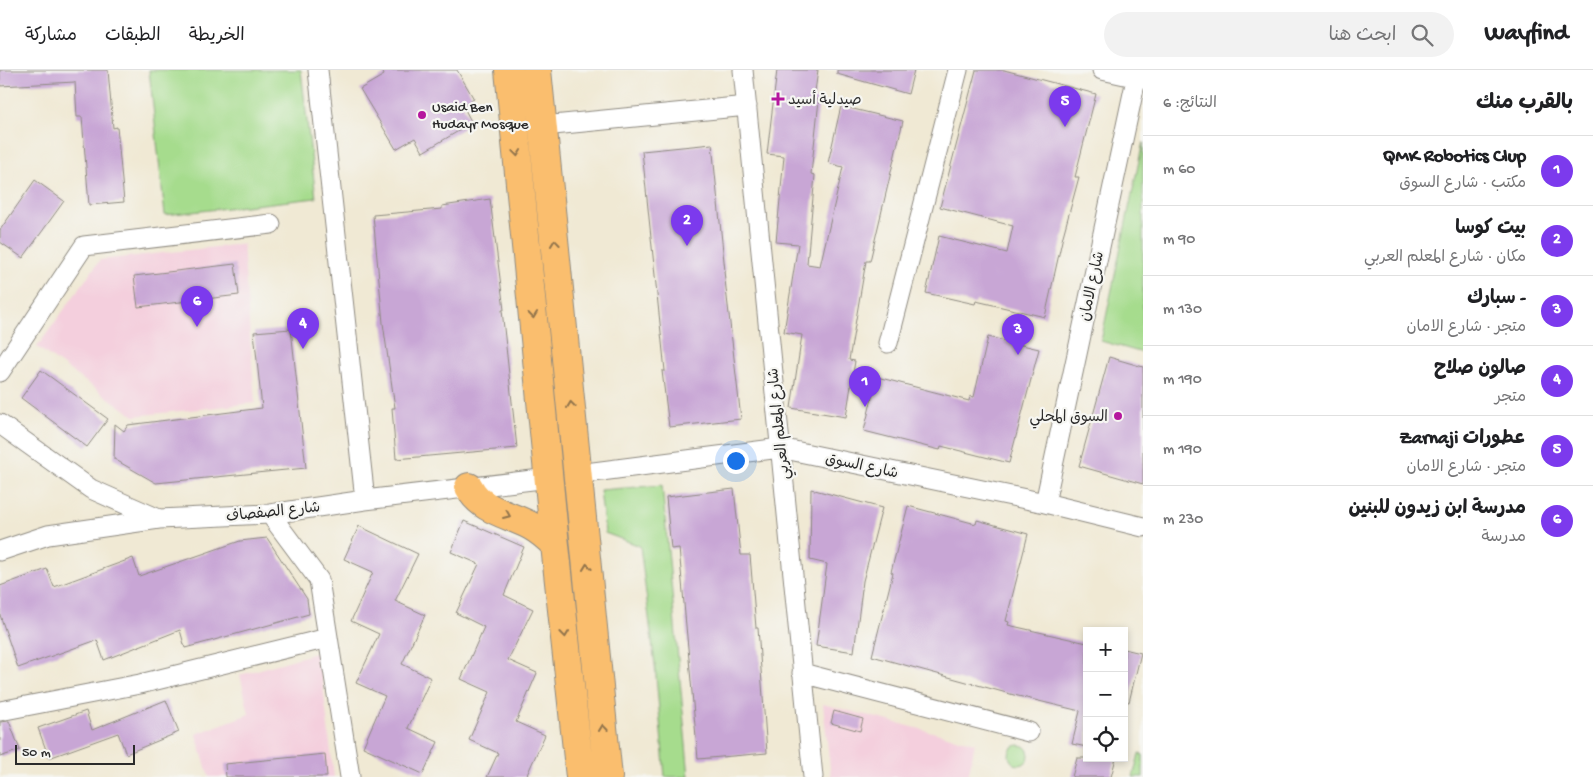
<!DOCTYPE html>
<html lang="ar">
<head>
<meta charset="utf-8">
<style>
  body { margin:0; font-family:"Gochi Hand","Playpen Sans Arabic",sans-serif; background:#f2f2f2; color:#202124; direction:rtl }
  .controls { position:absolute; right:15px; bottom:15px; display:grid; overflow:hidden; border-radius:0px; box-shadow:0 2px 8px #0003 }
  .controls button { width:45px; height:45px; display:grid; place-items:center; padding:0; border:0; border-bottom:1px solid #e0e0e0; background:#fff; color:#202124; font:25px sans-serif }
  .scale { position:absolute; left:15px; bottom:12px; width:120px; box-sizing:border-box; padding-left:5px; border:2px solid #2b2b2b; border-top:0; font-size:14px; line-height:18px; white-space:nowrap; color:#2b2b2b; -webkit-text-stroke:4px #f6f6f2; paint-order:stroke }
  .you { position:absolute; left:735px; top:390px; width:18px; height:18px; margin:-12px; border:4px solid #fff; border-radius:50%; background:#1a73e8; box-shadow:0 0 0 8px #1a73e833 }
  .badge { display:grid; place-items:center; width:32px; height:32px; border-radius:50%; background:#7c3aed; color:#fff; font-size:16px; font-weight:700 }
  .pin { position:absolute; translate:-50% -41px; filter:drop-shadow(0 1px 2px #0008) }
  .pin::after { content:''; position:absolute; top:26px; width:18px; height:15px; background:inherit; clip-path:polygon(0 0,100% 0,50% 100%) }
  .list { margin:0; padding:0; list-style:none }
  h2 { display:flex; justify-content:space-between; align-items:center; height:65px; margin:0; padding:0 20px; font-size:21px }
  h2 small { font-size:16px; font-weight:400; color:#757577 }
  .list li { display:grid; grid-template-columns:32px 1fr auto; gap:15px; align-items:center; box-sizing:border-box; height:70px; padding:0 20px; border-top:1px solid #e0e0e0 }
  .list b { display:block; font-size:19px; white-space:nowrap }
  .list p { margin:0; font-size:16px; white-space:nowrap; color:#757577 }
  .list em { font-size:16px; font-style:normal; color:#757577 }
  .icon { flex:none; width:28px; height:28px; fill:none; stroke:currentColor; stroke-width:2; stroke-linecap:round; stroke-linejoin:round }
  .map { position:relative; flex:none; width:1143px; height:707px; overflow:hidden; direction:ltr }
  header { display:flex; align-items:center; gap:30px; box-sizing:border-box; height:70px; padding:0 25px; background:#fff; border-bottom:1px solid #e0e0e0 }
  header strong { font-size:24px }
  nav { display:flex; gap:28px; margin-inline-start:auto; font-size:18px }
  .search { width:350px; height:45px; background:#f2f2f2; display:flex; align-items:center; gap:12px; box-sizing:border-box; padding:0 18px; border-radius:28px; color:#757577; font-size:19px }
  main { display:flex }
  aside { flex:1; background:#fff }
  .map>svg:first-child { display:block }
  .built { fill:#f4cfdd }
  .green { fill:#a6dc8d; stroke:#68845c }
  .building { fill:#c8a6d5 }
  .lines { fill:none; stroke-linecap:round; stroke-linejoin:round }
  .minor-casing { stroke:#8e8a80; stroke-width:21 }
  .primary-casing { stroke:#8e8a80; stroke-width:30 }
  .minor { stroke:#fff; stroke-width:19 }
  .primary { stroke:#fabe6e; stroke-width:28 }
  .oneway { stroke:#92744c }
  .poi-dot { fill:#b5179e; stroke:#f6f6f2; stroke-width:2 }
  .labels { text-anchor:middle; stroke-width:4.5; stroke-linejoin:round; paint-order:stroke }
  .poi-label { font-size:15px; fill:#2b2b2b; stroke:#f6f6f2; text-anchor:start }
  .street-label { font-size:15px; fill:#2b2b2b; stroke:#f6f6f2 }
</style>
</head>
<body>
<header>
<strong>Wayfind</strong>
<div class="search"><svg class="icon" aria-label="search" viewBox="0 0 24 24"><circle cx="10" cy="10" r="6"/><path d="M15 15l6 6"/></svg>ابحث هنا</div>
<nav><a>الخريطة</a><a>الطبقات</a><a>مشاركة</a></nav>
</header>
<main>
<aside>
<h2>بالقرب منك<small>النتائج: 6</small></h2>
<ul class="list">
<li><span class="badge">1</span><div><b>QMK Robotics Clup</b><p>مكتب · شارع السوق</p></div><em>60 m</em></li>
<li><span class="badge">2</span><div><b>بيت كوسا</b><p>مكان · شارع المعلم العربي</p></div><em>90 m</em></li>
<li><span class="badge">3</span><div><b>- سبارك</b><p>متجر · شارع الامان</p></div><em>130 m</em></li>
<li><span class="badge">4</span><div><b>صالون صلاح</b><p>متجر</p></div><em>190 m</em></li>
<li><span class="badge">5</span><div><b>عطورات Zarnaji</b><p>متجر · شارع الامان</p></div><em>190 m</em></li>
<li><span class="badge">6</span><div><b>مدرسة ابن زيدون للبنين</b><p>مدرسة</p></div><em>230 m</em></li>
</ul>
</aside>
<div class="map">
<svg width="1143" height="707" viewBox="0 0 1143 707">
  <rect width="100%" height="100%" fill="#f6f6f2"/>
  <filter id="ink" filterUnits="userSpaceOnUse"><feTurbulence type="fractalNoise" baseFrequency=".02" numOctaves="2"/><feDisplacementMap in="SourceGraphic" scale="10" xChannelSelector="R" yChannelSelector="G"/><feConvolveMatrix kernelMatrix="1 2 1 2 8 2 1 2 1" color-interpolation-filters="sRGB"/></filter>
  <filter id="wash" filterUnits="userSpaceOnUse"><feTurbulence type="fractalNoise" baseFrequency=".0096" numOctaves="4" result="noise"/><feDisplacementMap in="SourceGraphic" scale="20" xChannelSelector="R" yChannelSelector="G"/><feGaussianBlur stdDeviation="1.12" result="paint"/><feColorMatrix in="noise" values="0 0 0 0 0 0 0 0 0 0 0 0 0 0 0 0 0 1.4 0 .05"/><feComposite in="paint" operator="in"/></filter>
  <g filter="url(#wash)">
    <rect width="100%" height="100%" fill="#f0e9d4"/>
    <path class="built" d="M243 174 255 333 134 346 37 277 100 190Z
      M319 582 334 707H209L196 664 249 644 240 605Z
      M823 634 975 673 968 707H831Z"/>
    <path class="green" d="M149 0H301L316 128 165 145Z
      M1143 72V283L1101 271Z
      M662 415 689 707H665L655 595 640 476 605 463 600 420Z
      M1009 685a10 10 0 1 1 20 0a10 10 0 1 1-20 0Z
      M1139 684 1143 685V707H1133Z"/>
    <g id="blocks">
      <path class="building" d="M0 0H108L113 58 117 57 124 132 89 135 82 47H77L75 12 0 16Z
        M382 0H457L474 29 463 36 472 53 423 82 415 68 396 79 360 19 384 5Z
        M777 0H818L814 29 819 30 811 104 815 105 807 194 820 196 843 97 828 93 841 36 903 51 870 191H866L849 290 855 291 846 347 791 338 802 265 784 262 798 174 776 172 784 86 767 84Z
        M837 0H914L908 24 837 4Z
        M976 0H1004L1096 24 1075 107H1079L1063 166 1045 247 976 231 975 234 926 223 939 166 1007 183 1013 156 940 137Z
        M712 74 725 201H724L741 349 669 357 662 301H665L642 81Z
        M35 110 64 131 23 188 0 172V160Z
        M490 129 504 240H502L517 378 396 389 392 338H395L383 253 373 145 442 139V136Z
        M235 194 239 225 138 237 134 206Z
        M291 259 306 398 156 413 114 389 115 354 124 361 128 355 262 338 254 262Z
        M988 267 1039 279 1009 393 941 376 940 380 864 361 877 307 969 331 970 326 974 327Z
        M1109 287 1143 297V414L1079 396Z
        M41 300 108 349 87 377 21 328Z
        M734 419 741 485H750L756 558H758L767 683 698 689 679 478 671 479 666 427Z
        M811 419 882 438 863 511 854 582 816 576 827 494 810 490Z
        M908 436 976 454 977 450 1028 464 1006 551 1009 552 1008 555 1087 573V677L1072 674 1080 641 1014 625 872 586 893 503 891 502Z
        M464 451 524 477 504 525 533 539 508 590 537 603 516 652 545 665 526 707H487L498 683 469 670 490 622 461 609 484 557 456 543 479 494 451 482Z
        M359 456 418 484 395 531 425 545 402 594 431 608 408 658 438 672 423 704 363 677 385 626 356 613 379 564 351 551 373 502 344 489Z
        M267 468 307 529 309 544 185 578 180 560 104 590 97 570 18 598 0 545V516L47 499 54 517 133 488 139 506 240 471Z
        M1124 579 1141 583 1129 632 1124 631Z
        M166 630 179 662 126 684 118 663 49 688 38 658 86 641 92 660Z
        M834 641 863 649 860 661 831 653Z
        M9 651 20 680 0 687V652Z
        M325 684 327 707H226L225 694Z
        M1077 688H1116L1111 707H1072Z"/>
    </g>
  </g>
  <g filter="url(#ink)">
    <use href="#blocks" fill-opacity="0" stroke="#8e8a80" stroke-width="1"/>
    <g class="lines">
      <g class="minor-casing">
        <path id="minor" d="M318 0 365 430
          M743 0 813 707
          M1102 0 1143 9
          M543 56 747 36
          M888 273 958 0
          M0 302 84 176 271 154
          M0 354 91 419 159 449
          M578 404 780 378 1045 433 1143 457
          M1045 433 1138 0
          M270 444 319 510 350 707
          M0 481 48 465 159 449 270 444 365 430 549 408
          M802 603 1029 662
          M0 641 140 614 328 568"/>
      </g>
      <g class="primary-casing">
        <path id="primary" d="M509 0 555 475 580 707
          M537 0 608 707
          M469 417C481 441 509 444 531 456 540 461 548 468 555 475"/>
      </g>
      <use href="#minor" class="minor"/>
      <use href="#primary" class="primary"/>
    </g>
    <defs><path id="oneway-chevron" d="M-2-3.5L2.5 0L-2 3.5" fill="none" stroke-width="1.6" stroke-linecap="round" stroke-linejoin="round" transform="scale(1.25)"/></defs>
    <g class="oneway">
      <use href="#oneway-chevron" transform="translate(517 83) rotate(84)"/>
      <use href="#oneway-chevron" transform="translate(555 173) rotate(-96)"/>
      <use href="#oneway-chevron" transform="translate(533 245) rotate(84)"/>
      <use href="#oneway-chevron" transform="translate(571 335) rotate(-96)"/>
      <use href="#oneway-chevron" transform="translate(507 445) rotate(23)"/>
      <use href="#oneway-chevron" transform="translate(587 497) rotate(-96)"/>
      <use href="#oneway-chevron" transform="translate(565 564) rotate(84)"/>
      <use href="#oneway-chevron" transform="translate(603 658) rotate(-96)"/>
    </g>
  </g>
  <g class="poi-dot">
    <path d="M775.5 21.5h5v5h5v5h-5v5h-5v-5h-5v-5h5z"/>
    <circle cx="422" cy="45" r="5"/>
    <circle cx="1118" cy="346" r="5"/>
  </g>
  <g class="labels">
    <g class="poi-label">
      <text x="788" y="34">صيدلية أسيد</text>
      <text x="432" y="41">Usaid Ben<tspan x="432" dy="17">Hudayr Mosque</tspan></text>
      <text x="1108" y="351" text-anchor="end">السوق المحلي</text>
    </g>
    <g class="street-label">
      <text transform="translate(1091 216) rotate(-78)" y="5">شارع الامان</text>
      <text transform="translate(778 354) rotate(-96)" y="5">شارع المعلم العربي</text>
      <text transform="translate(862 395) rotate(12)" y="5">شارع السوق</text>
      <text transform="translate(273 441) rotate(-6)" y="5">شارع الصفصاف</text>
    </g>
  </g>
</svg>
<div class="controls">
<button>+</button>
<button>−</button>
<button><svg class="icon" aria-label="locate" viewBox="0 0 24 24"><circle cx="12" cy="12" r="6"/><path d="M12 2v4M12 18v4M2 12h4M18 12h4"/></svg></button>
</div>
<div class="scale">50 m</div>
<div class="you"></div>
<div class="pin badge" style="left:865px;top:337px">1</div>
<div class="pin badge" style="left:687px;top:176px">2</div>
<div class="pin badge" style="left:1018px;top:285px">3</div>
<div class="pin badge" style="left:303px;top:279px">4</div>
<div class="pin badge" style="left:1065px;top:57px">5</div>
<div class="pin badge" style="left:197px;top:257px">6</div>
</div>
</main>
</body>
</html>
